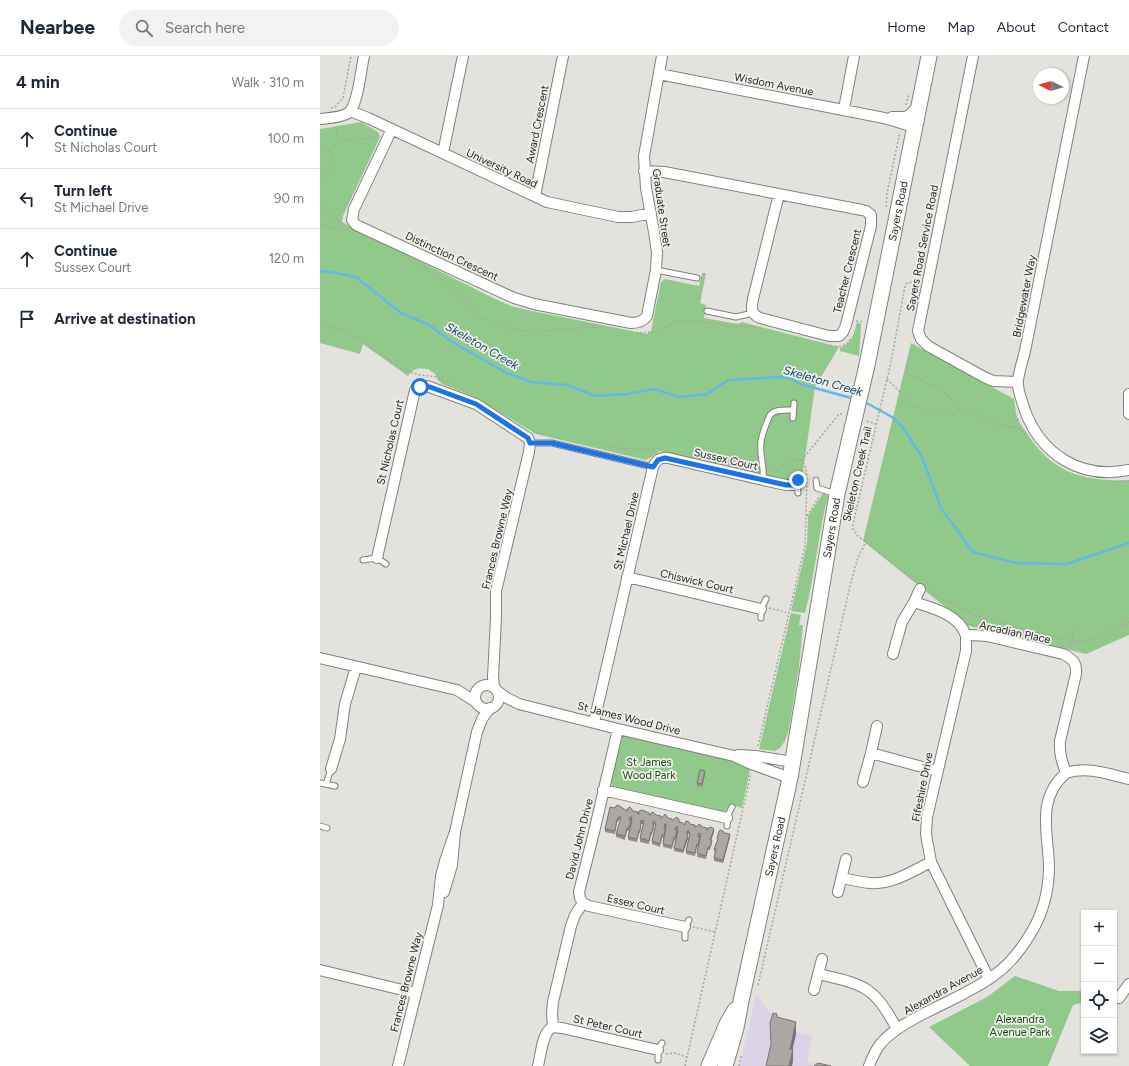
<!DOCTYPE html>
<html lang="en">
<head>
<meta charset="utf-8">
<style>
  body { margin:0; font-family:Figtree,sans-serif; background:#f2f2f3; color:#1f2937 }
  .controls { position:absolute; right:12px; bottom:12px; display:grid; overflow:hidden; border-radius:0px; box-shadow:0 1px 3px #0004 }
  .controls button { width:36px; height:36px; display:grid; place-items:center; padding:0; border:0; border-bottom:1px solid #e0e1e3; background:#fff; color:#1f2937; font:20px sans-serif }
  .compass { position:absolute; left:713px; top:12px; width:36px; height:36px; border-radius:50%; background:#fff; box-shadow:0 1px 3px #0004; rotate:275deg }
  .stop { position:absolute; width:12px; height:12px; margin:-9px; border:3px solid #1a73e8; border-radius:50%; background:#fff }
  .stop.end { background:#1a73e8; border-color:#fff; box-shadow:0 1px 4px #0008 }
  .list { margin:0; padding:0; list-style:none }
  h2 { display:flex; justify-content:space-between; align-items:center; height:52px; margin:0; padding:0 16px; font-size:17px }
  h2 small { font-size:13px; font-weight:400; color:#747a83 }
  .list li { display:grid; grid-template-columns:26px 1fr auto; gap:12px; align-items:center; box-sizing:border-box; height:60px; padding:0 16px; border-top:1px solid #e0e1e3 }
  .list b { display:block; font-size:15px; white-space:nowrap }
  .list p { margin:0; font-size:13px; white-space:nowrap; color:#747a83 }
  .list em { font-size:13px; font-style:normal; color:#747a83 }
  .icon { flex:none; width:22px; height:22px; fill:none; stroke:currentColor; stroke-width:2; stroke-linecap:round; stroke-linejoin:round }
  .map { position:relative; flex:none; width:809px; height:1010px; overflow:hidden }
  header { display:flex; align-items:center; gap:24px; box-sizing:border-box; height:56px; padding:0 20px; background:#fff; border-bottom:1px solid #e0e1e3 }
  header strong { font-size:19px }
  nav { display:flex; gap:22px; margin-inline-start:auto; font-size:14px }
  .search { width:280px; height:36px; background:#f2f2f3; display:flex; align-items:center; gap:10px; box-sizing:border-box; padding:0 14px; border-radius:22px; color:#747a83; font-size:15px }
  main { display:flex }
  aside { flex:1; background:#fff }
  .map>svg:first-child { display:block }
  .commercial { fill:#ddd3e8 }
  .green { fill:#91c98b }
  .lines { fill:none; stroke-linecap:round; stroke-linejoin:round }
  .stream { stroke:#64b8e8; stroke-width:2.5 }
  .service-casing { stroke:#82817c; stroke-width:7 }
  .minor-casing { stroke:#82817c; stroke-width:12 }
  .secondary-casing { stroke:#82817c; stroke-width:17 }
  .path { stroke:#a7a7a2; stroke-width:1.5; stroke-dasharray:2 2; stroke-linecap:butt }
  .service { stroke:#fff; stroke-width:5 }
  .minor { stroke:#fff; stroke-width:10 }
  .secondary { stroke:#fff; stroke-width:15 }
  .secondary-bridge-casing { stroke:#82817c; stroke-width:17; stroke-linecap:butt }
  .secondary-bridge { stroke:#fff; stroke-width:15 }
  .wall { fill:#948f8e }
  .shaded-wall { fill:#787474 }
  .building { fill:#aca6a5; stroke:#787474 }
  .route { stroke:#1a73e8; stroke-width:5 }
  .labels { text-anchor:middle; stroke-width:3.5; stroke-linejoin:round; paint-order:stroke }
  .street-label { font-size:11px; fill:#292927; stroke:#f0efea }
  .park-label { font-size:11px; fill:#175013; stroke:#f0efea }
  .water-label { font-size:12px; font-style:italic; fill:#054c6c; stroke:#f0efea }
</style>
</head>
<body>
<header>
<strong>Nearbee</strong>
<div class="search"><svg class="icon" aria-label="search" viewBox="0 0 24 24"><circle cx="10" cy="10" r="6"/><path d="M15 15l6 6"/></svg>Search here</div>
<nav><a>Home</a><a>Map</a><a>About</a><a>Contact</a></nav>
</header>
<main>
<aside>
<h2>4 min<small>Walk · 310 m</small></h2>
<ul class="list">
<li><svg class="icon" aria-label="ahead" viewBox="0 0 24 24"><path d="M12 20V5M6 11l6-6 6 6"/></svg><div><b>Continue</b><p>St Nicholas Court</p></div><em>100 m</em></li>
<li><svg class="icon" aria-label="left" viewBox="0 0 24 24"><path d="M17 20v-9H6M10 6l-5 5 5 5"/></svg><div><b>Turn left</b><p>St Michael Drive</p></div><em>90 m</em></li>
<li><svg class="icon" aria-label="ahead" viewBox="0 0 24 24"><path d="M12 20V5M6 11l6-6 6 6"/></svg><div><b>Continue</b><p>Sussex Court</p></div><em>120 m</em></li>
<li><svg class="icon" aria-label="arrive" viewBox="0 0 24 24"><path d="M6 21V4h12l-3 4 3 4H6"/></svg><div><b>Arrive at destination</b></div></li>
</ul>
</aside>
<div class="map">
<svg width="809" height="1010" viewBox="0 0 809 1010">
  <rect width="100%" height="100%" fill="#e3e2dd"/>
  <path class="commercial" d="M436 939 463 973 493 980 487 1006 502 1010H420Z"/>
  <path class="green" d="M41 66 58 76 60 81 23 160 22 166 173 242 191 250 207 254 327 278 331 275 341 226 345 223 379 230 382 217H386L380 247 386 249 384 262 418 268 422 266 519 291 495 331 483 416H479L466 425 340 395 326 404 216 378 155 341 122 328 118 324 115 318 108 313C99 312 93 312 88 320L43 288 40 298 0 287V73Z
    M537 266 541 268 539 300 520 295V292C532 287 534 278 537 266Z
    M591 287 694 343C695 350 696 358 698 364 701 370 707 376 710 382 735 418 767 426 809 424V579L766 598 649 570 543 485Z
    M503 437 508 440C498 479 495 519 485 557L471 555 487 487 488 460Z
    M471 557 481 559 479 569H483L479 611 469 673 465 685 460 692 455 695 439 693Z
    M306 679 431 709 422 752 411 749 403 757 293 731 290 726 300 683Z
    M695 920 739 935H764V946L753 949 728 1010H650L609 971 667 941Z"/>
  <g class="lines">
    <path class="stream" d="M0 215 12 216 36 221 81 257 109 269 132 286 187 317 212 326 247 329 276 340 307 338 334 333 359 341 387 338 408 324 459 321 472 323 480 328 535 343
      M543 345 572 361 582 370 602 401 621 452 653 496 696 507 747 508 809 487"/>
    <g class="service-casing">
      <path id="service" d="M336 214 377 222
        M387 255 416 261 433 257
        M473 362 474 347
        M210 387H232L333 411
        M443 424C445 412 439 399 441 386 442 377 446 368 450 359 455 353 465 354 473 354
        M496 424 497 432 516 438
        M478 437 477 429 479 420
        M43 504 57 502 66 508
        M441 562V553L446 543
        M0 727 15 730
        M6 728 11 713
        M0 770 7 772
        M407 770 408 759 412 751
        M365 882V871L369 864
        M338 1004V994L342 987"/>
    </g>
    <g class="minor-casing">
      <path id="minor" d="M653 0 598 275 601 283 608 290 664 321 673 325 697 326
        M764 0 706 290C704 301 699 314 698 325 697 334 702 344 704 352 720 398 760 424 809 414
        M339 18 564 62 594 71
        M524 53 534 0
        M30 55 48 62 227 146 298 161H312L331 157
        M572 61C590 61 587 62 599 49
        M0 63C8 62 21 62 28 57 38 50 41 13 44 0
        M72 73 34 153 32 164 36 169 194 242 214 248 311 267C317 267 323 266 327 260L336 214 337 196 334 176 326 132 324 100 342 0
        M123 97 143 0
        M324 115 344 116 542 154 546 155 551 159V170L526 269 523 276 519 280H509L440 262C431 258 431 252 433 243L459 138
        M215 140 243 0
        M809 338V358
        M57 502 95 334 101 330H107L156 348 208 382 210 387 209 396 176 535V562L173 621 174 632
        M307 521 441 553
        M646 580V595L607 761 606 778 611 806 669 923
        M573 598 582 566 594 546 600 533
        M0 602 137 634 156 646
        M155 641a12 12 0 1 1 24 0a12 12 0 1 1-24 0Z
        M176 634 187 642 199 648 298 673 414 700 429 707 470 722
        M274 666 333 411C336 404 340 401 348 402L443 424 466 429H477
        M551 697 617 715
        M418 699 436 700 473 706
        M11 713 20 683 25 648 36 611
        M746 717C767 710 788 718 809 723
        M543 726 551 697 557 670
        M283 734 407 762
        M522 822C531 824 540 826 550 827 572 829 592 815 611 806
        M124 836 132 809 135 776 157 676 162 663 170 652
        M518 836 526 803
        M263 847 269 850 365 871
        M0 914 95 937
        M498 918C545 929 553 929 577 973
        M494 934 502 903
        M799 942 809 928
        M233 971 242 972 338 994
        M78 1010 118 849 121 820 125 805 135 776
        M218 1010C221 999 222 975 233 971L232 957 233 946 251 870 255 859 263 847 260 842 259 836 274 776 298 673
        M549 1010C552 1002 556 993 562 986 574 973 591 964 607 956 630 944 655 934 676 918 691 907 702 892 711 877 723 857 729 833 729 810 728 776 716 743 746 717 742 706 739 697 740 685L756 618C757 607 753 603 743 598L667 580 652 579 646 580C640 559 613 552 594 546"/>
    </g>
    <g class="secondary-casing">
      <g id="secondary">
        <path id="s1" d="M547 309 609 0"/>
        <path d="M389 1010 407 968 415 954"/>
        <path id="s2" d="M405 1010 416 972 421 945 470 722 517 438 532 373"/>
      </g>
    </g>
    <path class="path" d="M586 49 589 37
      M11 52 15 51 23 42 31 0
      M16 71 18 85
      M0 90C8 92 12 97 14 105 13 114 9 120 0 121
      M10 95 18 85 57 81
      M0 151 23 168
      M566 151 567 137 580 76
      M0 169 29 175
      M101 210C109 215 117 219 124 225 136 236 145 250 159 259 200 286 237 271 281 271
      M536 265 544 266
      M0 268 30 277 84 314 100 319 117 321 133 329
      M316 277 335 276 359 265 369 264 416 271 426 270 435 271
      M595 289C590 295 584 311 588 318L622 334 640 354
      M511 290C520 291 527 290 531 282
      M567 323 594 350 608 357H631L640 354 652 356 678 369 698 372 701 374 707 381
      M547 365 556 368
      M693 371 695 367 699 363
      M216 377 224 379
      M284 391 334 394
      M482 404 519 358H524
      M452 416C465 410 464 401 482 404
      M792 426 809 425
      M487 460 500 439
      M595 525 538 480 533 473V468L571 306 585 230 587 227 598 225
      M609 535 622 543 658 560 758 587 774 583 809 566
      M449 552 469 557
      M751 592 754 573
      M438 690 485 489 487 424 486 412 482 404
      M373 871 396 876
      M438 929 531 526 538 501 546 486
      M346 998 354 997 367 1001
      M365 1010 431 717
      M419 1010 421 1000"/>
    <use href="#service" class="service"/>
    <use href="#minor" class="minor"/>
    <use href="#secondary" class="secondary"/>
    <g class="secondary-bridge-casing">
      <path id="secondary-bridge" d="M532 373 547 309"/>
    </g>
    <use href="#secondary-bridge" class="secondary-bridge"/>
  </g>
  <path class="wall" d="M385 718 382 731 377 730V727Z
    M290 751 318 757 336 759 341 762H348L352 764 359 766 363 768H370L375 771H382L387 774 394 776 391 784 392 787 390 794H388L386 803 377 801 378 791H377L375 800 366 798V795L369 780V778H367L368 782 363 797 354 795V792L357 778V774H356L357 778 355 785 354 784 352 793 343 791 344 782H342L340 791 332 788V785L335 771V769L333 768 334 772 332 779H331L329 788 320 786V782L323 768H321L320 778 319 777 317 786 308 784V781L312 767 311 764H310L311 768 309 775H307L305 784 296 781V778L300 764H299L298 766H297L295 778 285 776V773Z
    M404 777 410 781 403 807 394 805V802L395 796H394V793L397 786V783Z"/>
  <path class="shaded-wall" d="M385 715V718L382 731V728Z
    M394 773V776L390 787V784Z
    M410 778V781L403 807V804Z
    M368 779V782L363 797V794Z
    M476 966V978L470 1005V993Z
    M473 993V1006L472 1010H469Z"/>
  <path class="building" d="M380 714 385 715 382 728 377 727Z
    M298 749 307 755V753L310 751 313 755 318 756 317 757 319 758V755L322 754 329 757V759H330L331 757 333 756 336 759 341 760V762H342L345 758 348 762 352 763V764H353L356 761 359 763V766L363 767V768L365 769V766L368 765 370 768 375 769V771H376L379 768 382 770V771L387 772V774H388V772L391 771 394 773 390 784H392L390 791H388L386 800 377 797 381 778 379 777 378 781H380L378 788H377L375 797 366 795 370 777H369V775H367V778L368 779 363 794 354 792 358 775H357L358 771H356L355 774H357L355 782 354 781 352 790 343 788 346 768H345L344 772H346L344 779H342L340 788 332 785 336 768H335V766L333 765V769H334L332 776H331L329 785 320 782 324 765 321 764 320 775 319 774 317 783 308 781 312 764H311L312 761H310L309 764 311 765 309 772H307L305 780 296 778 301 761H299L298 763H297L295 775 285 773 290 751 295 752 296 750Z
    M401 774 404 776V777L410 778 403 804 394 802 396 793H394L398 783H397L399 775Z
    M453 957 457 958V961L476 966 470 993H473L469 1010H446L451 988 450 967Z
    M498 1007 511 1010H494Z"/>
  <g class="lines">
    <path class="route" d="M100 331H110L156 348 208 382 210 387H232L333 411 338 404 345 402 466 429H477L478 424"/>
  </g>
  <g class="labels">
    <g class="street-label">
      <text transform="translate(454 28) rotate(11)" y="4">Wisdom Avenue</text>
      <text transform="translate(217 68) rotate(-79)" y="4">Award Crescent</text>
      <text transform="translate(182 112) rotate(25)" y="4">University Road</text>
      <text transform="translate(342 152) rotate(82)" y="4">Graduate Street</text>
      <text dy="4" stroke="none"><textPath href="#s1" startOffset="157">Sayers Road</textPath></text>
      <text transform="translate(602 192) rotate(-79)" y="4">Sayers Road Service Road</text>
      <text transform="translate(132 200) rotate(25)" y="4">Distinction Crescent</text>
      <text transform="translate(527 215) rotate(-76)" y="4">Teacher Crescent</text>
      <text transform="translate(704 240) rotate(-79)" y="4">Bridgewater Way</text>
      <text transform="translate(70 386) rotate(-77)" y="4">St Nicholas Court</text>
      <text transform="translate(406 403) rotate(13)" y="4">Sussex Court</text>
      <text transform="translate(537 418) rotate(-77)" y="4">Skeleton Creek Trail</text>
      <text dy="4" stroke="none"><textPath href="#s2" startOffset="549">Sayers Road</textPath></text>
      <text transform="translate(306 475) rotate(-77)" y="4">St Michael Drive</text>
      <text transform="translate(177 483) rotate(-77)" y="4">Frances Browne Way</text>
      <text transform="translate(377 525) rotate(13)" y="4">Chiswick Court</text>
      <text transform="translate(695 576) rotate(12)" y="4">Arcadian Place</text>
      <text transform="translate(309 662) rotate(14)" y="4">St James Wood Drive</text>
      <text transform="translate(602 731) rotate(-79)" y="4">Fifeshire Drive</text>
      <text transform="translate(259 783) rotate(-76)" y="4">David John Drive</text>
      <text dy="4" stroke="none"><textPath href="#s2" startOffset="225">Sayers Road</textPath></text>
      <text transform="translate(316 848) rotate(13)" y="4">Essex Court</text>
      <text transform="translate(86 926) rotate(-76)" y="4">Frances Browne Way</text>
      <text transform="translate(623 934) rotate(-29)" y="4">Alexandra Avenue</text>
      <text transform="translate(288 970) rotate(13)" y="4">St Peter Court</text>
    </g>
    <g class="park-label">
      <text x="329" y="710">St James<tspan x="329" dy="13">Wood Park</tspan></text>
      <text x="700" y="967">Alexandra<tspan x="700" dy="13">Avenue Park</tspan></text>
    </g>
    <g class="water-label">
      <text transform="translate(162 290) rotate(30)" y="4">Skeleton Creek</text>
      <text transform="translate(503 325) rotate(16)" y="4">Skeleton Creek</text>
    </g>
  </g>
</svg>
<div class="controls">
<button>+</button>
<button>−</button>
<button><svg class="icon" aria-label="locate" viewBox="0 0 24 24"><circle cx="12" cy="12" r="6"/><path d="M12 2v4M12 18v4M2 12h4M18 12h4"/></svg></button>
<button><svg class="icon" aria-label="layers" viewBox="0 0 24 24"><path d="M12 4l9 5-9 5-9-5zM3 14l9 5 9-5"/></svg></button>
</div>
<svg class="compass" viewBox="-18 -18 36 36"><path d="M0-13l5 13h-10z" fill="#e53935"/><path d="M0 13l5-13h-10z" fill="#747a83"/></svg>
<div class="stop" style="left:100px;top:331px"></div>
<div class="stop end" style="left:478px;top:424px"></div>
</div>
</main>
</body>
</html>
